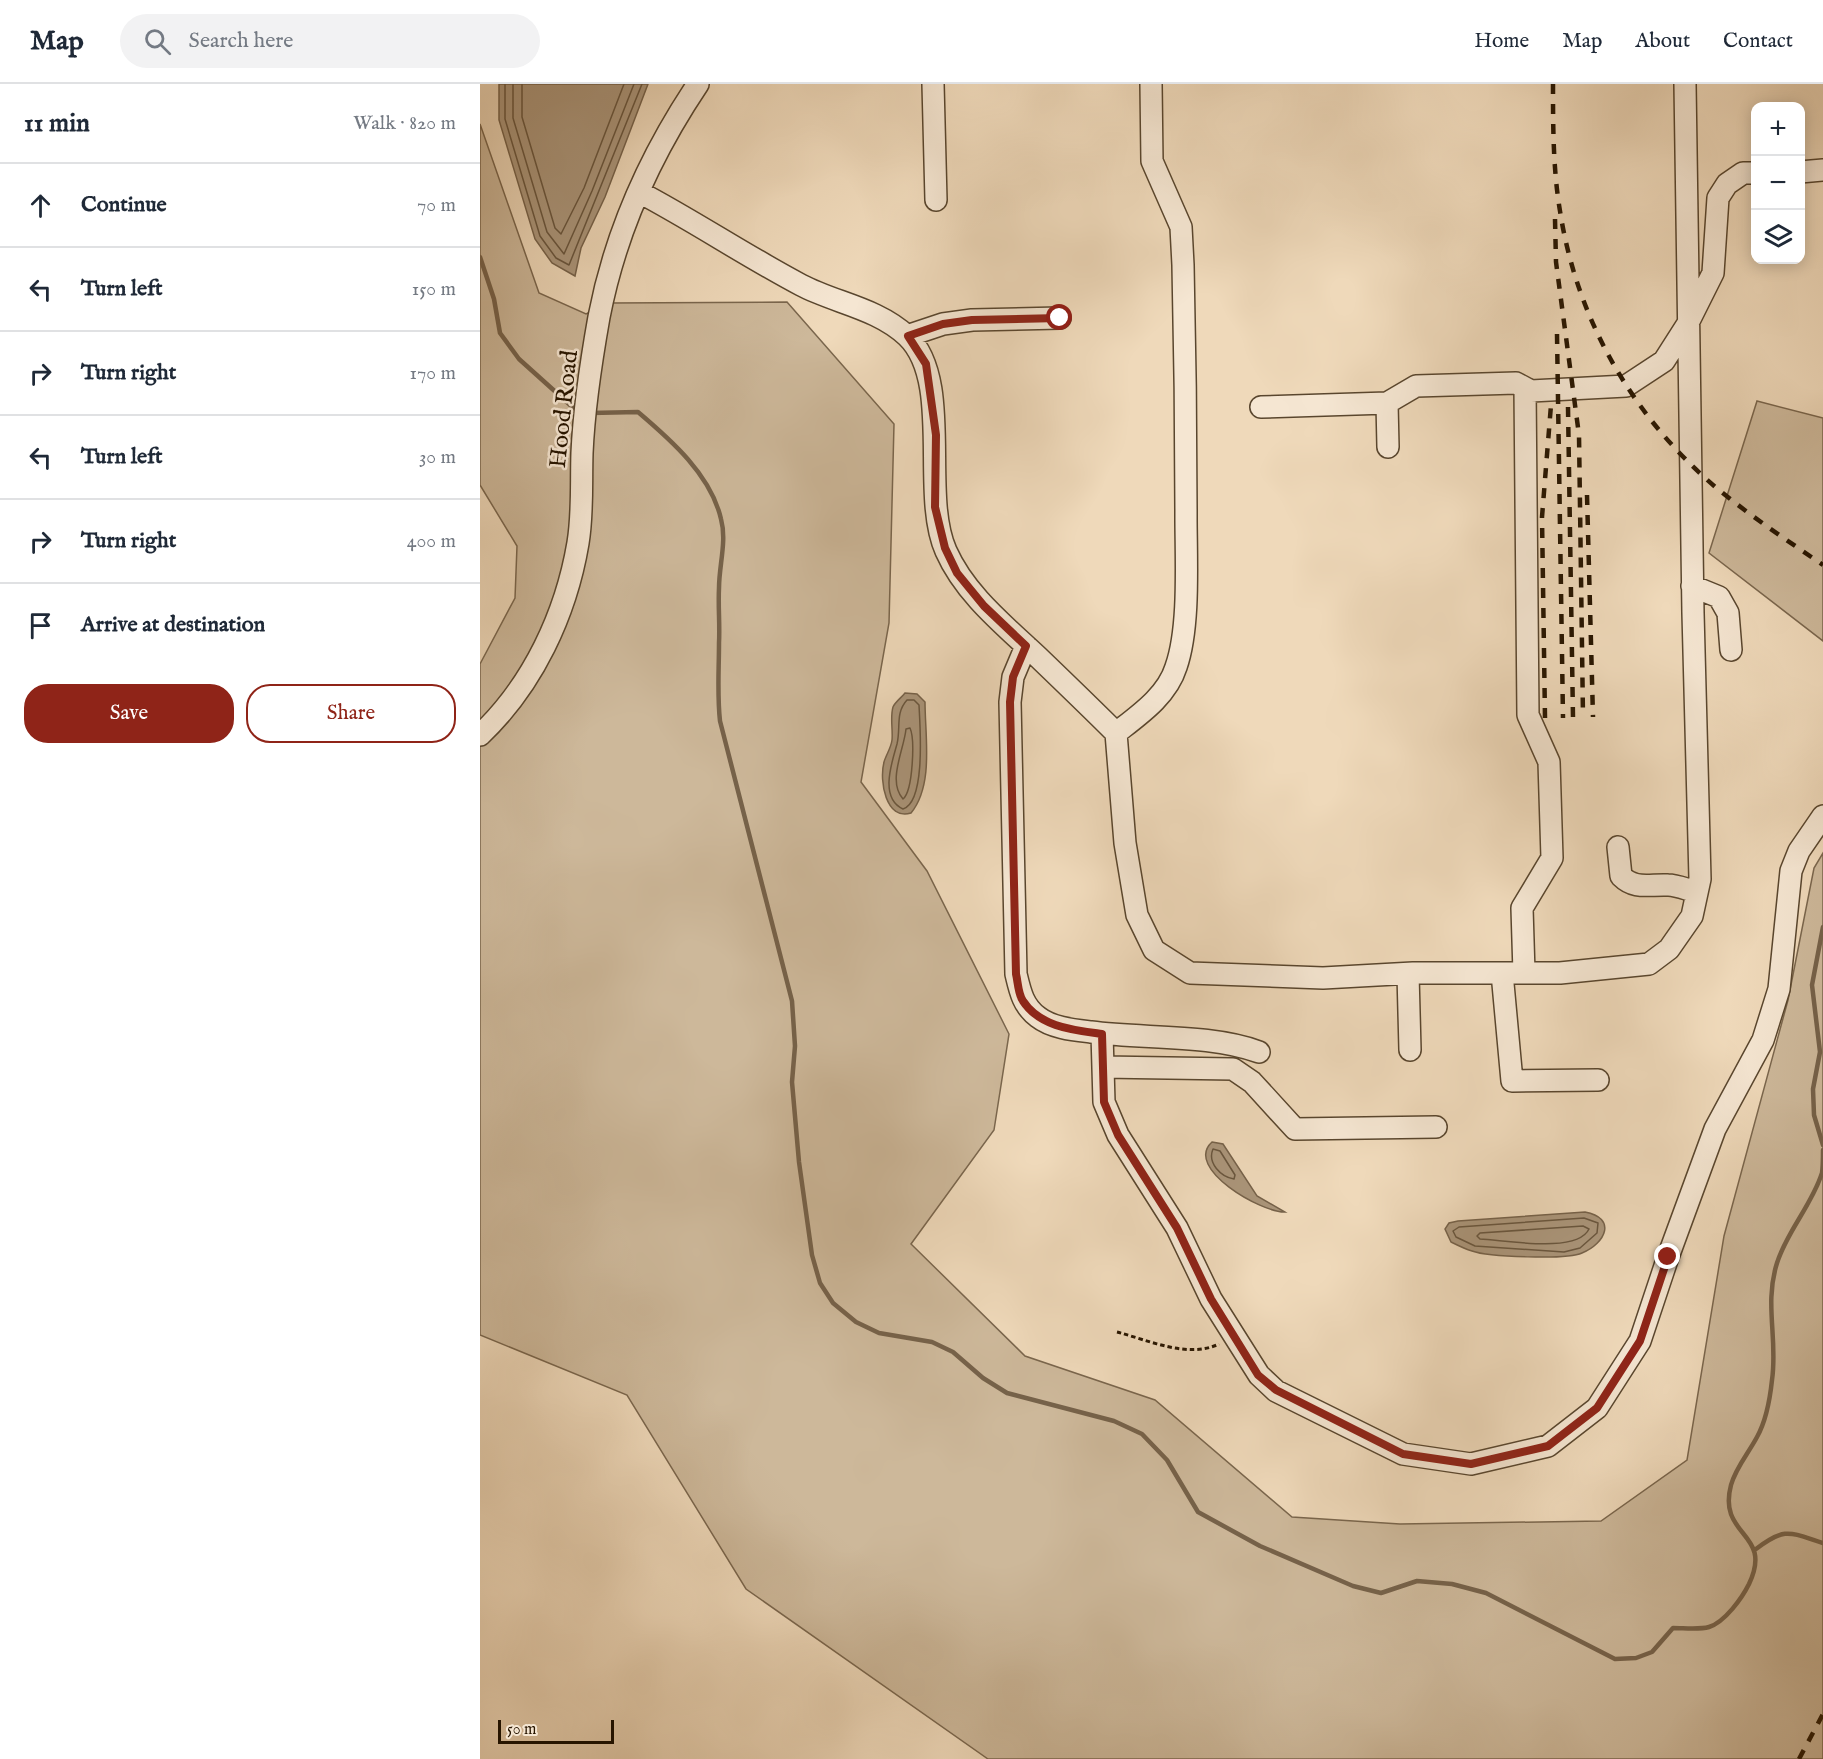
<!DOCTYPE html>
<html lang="en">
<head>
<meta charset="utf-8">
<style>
  body { margin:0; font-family:"IM FELL English",serif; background:#f2f2f3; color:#1f2937 }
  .controls { position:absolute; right:18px; top:18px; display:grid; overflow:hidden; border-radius:12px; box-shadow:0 3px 15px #0003 }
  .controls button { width:54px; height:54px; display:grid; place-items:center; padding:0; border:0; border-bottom:2px solid #e0e1e3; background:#fff; color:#1f2937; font:30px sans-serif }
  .scale { position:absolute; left:18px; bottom:15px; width:116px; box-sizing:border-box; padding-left:6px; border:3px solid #271500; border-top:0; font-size:16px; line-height:21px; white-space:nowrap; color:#271500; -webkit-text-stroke:4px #f5e6d2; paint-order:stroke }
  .stop { position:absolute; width:18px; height:18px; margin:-14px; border:4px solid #8f2418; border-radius:50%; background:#fff }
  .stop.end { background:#8f2418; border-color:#fff; box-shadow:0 2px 6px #0008 }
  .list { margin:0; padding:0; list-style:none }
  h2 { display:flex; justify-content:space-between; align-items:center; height:78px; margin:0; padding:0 24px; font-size:26px }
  h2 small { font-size:20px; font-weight:400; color:#747a83 }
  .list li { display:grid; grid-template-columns:39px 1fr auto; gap:18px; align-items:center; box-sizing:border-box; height:84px; padding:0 24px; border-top:2px solid #e0e1e3 }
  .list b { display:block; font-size:22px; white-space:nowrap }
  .list em { font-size:20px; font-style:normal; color:#747a83 }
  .actions { display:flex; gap:12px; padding:18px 24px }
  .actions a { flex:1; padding:14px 0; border:2px solid #8f2418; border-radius:24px; text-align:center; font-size:21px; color:#8f2418 }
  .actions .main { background:#8f2418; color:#fff }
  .icon { flex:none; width:33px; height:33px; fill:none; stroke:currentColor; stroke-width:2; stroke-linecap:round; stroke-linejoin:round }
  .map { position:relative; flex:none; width:1343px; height:1675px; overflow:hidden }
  header { display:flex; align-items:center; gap:36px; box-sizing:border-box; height:84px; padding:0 30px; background:#fff; border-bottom:2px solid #e0e1e3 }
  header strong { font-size:28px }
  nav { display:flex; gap:33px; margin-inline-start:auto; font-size:21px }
  .search { width:420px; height:54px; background:#f2f2f3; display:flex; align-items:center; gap:15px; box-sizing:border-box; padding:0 21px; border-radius:33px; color:#747a83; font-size:22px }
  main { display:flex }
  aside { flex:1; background:#fff }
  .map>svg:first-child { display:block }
  .green { fill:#cdb89a; stroke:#7a664d; stroke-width:1.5 }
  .water { fill:#ab967b; stroke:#76624a; stroke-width:1.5 }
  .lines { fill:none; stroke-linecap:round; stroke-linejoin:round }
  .shore { stroke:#69563e; stroke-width:1.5 }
  .stream { stroke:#76624a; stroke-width:4.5 }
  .minor-casing { stroke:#59462e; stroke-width:24 }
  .path { stroke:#271500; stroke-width:3; stroke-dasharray:4.5 3; stroke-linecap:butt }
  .minor { stroke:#f5e6d2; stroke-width:21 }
  .rail { stroke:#271500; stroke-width:4.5; stroke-dasharray:10 10; stroke-linecap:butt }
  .route { stroke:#8f2418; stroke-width:8 }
  .labels { text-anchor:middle; stroke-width:5; stroke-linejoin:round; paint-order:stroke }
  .street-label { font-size:24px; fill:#271500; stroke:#f5e6d2 }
</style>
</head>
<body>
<header>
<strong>Map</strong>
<div class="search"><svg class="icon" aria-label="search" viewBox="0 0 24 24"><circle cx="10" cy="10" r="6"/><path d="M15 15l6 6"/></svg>Search here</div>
<nav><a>Home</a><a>Map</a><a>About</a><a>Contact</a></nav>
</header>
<main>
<aside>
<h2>11 min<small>Walk · 820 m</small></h2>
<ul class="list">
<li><svg class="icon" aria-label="ahead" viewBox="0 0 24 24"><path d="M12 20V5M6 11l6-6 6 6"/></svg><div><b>Continue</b></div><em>70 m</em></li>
<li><svg class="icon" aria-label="left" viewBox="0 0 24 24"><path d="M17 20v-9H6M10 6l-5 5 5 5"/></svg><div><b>Turn left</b></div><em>150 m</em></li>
<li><svg class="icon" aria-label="right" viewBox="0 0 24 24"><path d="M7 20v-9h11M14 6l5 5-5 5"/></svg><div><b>Turn right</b></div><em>170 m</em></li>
<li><svg class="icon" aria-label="left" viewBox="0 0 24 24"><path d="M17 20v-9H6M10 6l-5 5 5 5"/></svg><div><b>Turn left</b></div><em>30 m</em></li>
<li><svg class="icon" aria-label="right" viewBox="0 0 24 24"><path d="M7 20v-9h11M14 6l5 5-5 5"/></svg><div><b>Turn right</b></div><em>400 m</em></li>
<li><svg class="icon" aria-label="arrive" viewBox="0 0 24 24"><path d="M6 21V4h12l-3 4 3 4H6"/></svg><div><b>Arrive at destination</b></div></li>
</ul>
<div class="actions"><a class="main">Save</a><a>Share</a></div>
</aside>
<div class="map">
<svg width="1343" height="1675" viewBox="0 0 1343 1675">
  <rect width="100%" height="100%" fill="#efd9ba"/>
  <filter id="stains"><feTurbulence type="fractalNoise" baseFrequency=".00333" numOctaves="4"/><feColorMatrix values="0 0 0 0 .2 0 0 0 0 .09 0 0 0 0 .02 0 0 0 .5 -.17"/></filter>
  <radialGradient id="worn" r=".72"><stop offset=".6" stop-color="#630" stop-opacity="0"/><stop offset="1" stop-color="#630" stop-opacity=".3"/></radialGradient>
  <path class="green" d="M0 40 59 209 106 230 129 219 307 218 414 340 409 539 381 698 447 787 529 950 514 1046 431 1160 545 1272 675 1316 812 1433 920 1440 1121 1437 1207 1376 1244 1152 1308 916 1334 784 1343 769V1675H508L266 1505 147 1311 0 1251V580L35 514 37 462 0 401Z
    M1277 317 1343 334V557L1229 469Z"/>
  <path class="water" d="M19 0H168L125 113 101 164 95 192 72 179 55 155 19 36Z
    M425 609 437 610 445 618C445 652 454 701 431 729 406 737 399 697 404 678 406 671 411 664 412 656 413 646 410 633 413 623 415 618 422 613 425 609Z
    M732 1058 743 1060 777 1112 805 1128C782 1129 703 1084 732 1058Z
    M1105 1128C1137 1134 1126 1159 1102 1169 1087 1176 1008 1173 992 1167 985 1165 977 1161 971 1158L965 1145 969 1139 978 1137Z"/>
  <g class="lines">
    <path class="shore" d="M25 0V35L60 152 76 174 89 181 162 0
      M33 0V34L67 148 84 170 112 107 154 0
      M42 0V33L75 144 81 150 104 104 144 0
      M427 616H434L439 621C440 642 446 718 423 725 399 714 412 678 417 660 421 644 415 629 427 616Z
      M430 644C435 655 433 707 423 715 407 697 424 666 426 645Z
      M733 1065 740 1067 755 1091 754 1095C741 1093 727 1079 733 1065Z
      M1104 1134 1118 1139 1117 1149 1100 1164 1084 1168 995 1162 976 1153 973 1147 979 1143Z
      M1103 1142 1109 1145C1097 1170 1025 1156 1000 1155L997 1152 1000 1149Z"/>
    <path class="stream" d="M0 173 14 215 20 249 39 275 99 329
      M110 329 158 328C191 356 231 391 241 435 247 457 239 481 239 504 238 522 240 540 239 559 239 586 237 610 240 637L312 917 315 962 312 998 319 1078 332 1171 340 1199 353 1219 376 1238 399 1249 452 1258 473 1268 503 1294 527 1309 634 1337 662 1350 687 1376 718 1428 780 1462 873 1502 901 1509 937 1497 972 1500 1006 1509 1135 1575 1156 1574 1172 1568 1193 1544C1204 1544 1219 1546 1229 1543 1245 1538 1262 1514 1269 1500 1294 1447 1237 1454 1251 1401 1256 1383 1268 1370 1277 1353 1286 1337 1290 1315 1292 1296 1298 1255 1284 1220 1297 1179 1307 1147 1332 1121 1342 1089 1343 1082 1343 1073 1343 1066
      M1343 843 1332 901 1340 968 1333 1005 1334 1031 1343 1061
      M1276 1465C1305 1443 1309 1448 1343 1459"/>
    <g class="minor-casing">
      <path id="minor" d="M453 0 456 116
        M1320 88 1343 86
        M159 108C214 137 266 172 321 201 355 219 397 224 427 252 474 297 440 409 466 467 485 510 524 541 558 573 584 598 610 623 636 649L645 759 657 831 674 866 710 889 843 894 933 889H1080L1169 880 1189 865 1212 832 1220 795 1213 529 1205 0
        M427 252 463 240 492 236 580 234
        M907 319 908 363
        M781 323 907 319 936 302 1036 299 1051 307 1146 302 1184 277 1207 241 1233 189 1238 114 1247 100 1263 89H1276
        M1212 502 1239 513 1248 529 1251 566
        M546 562 533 593 530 618 536 890C540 907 543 922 558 933 572 944 594 946 611 948 663 955 731 950 779 968
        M636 649C659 631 687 612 696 583 710 543 706 476 706 433 706 349 705 265 703 181L701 143 672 77 671 0
        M0 651C53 601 86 530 98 459 103 429 101 399 102 369 104 323 111 278 119 233 135 150 171 70 218 0
        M1138 763 1141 792C1155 806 1169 800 1188 801 1197 801 1208 806 1217 808
        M1022 889 1032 997 1118 996
        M1044 889 1042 824 1072 774 1069 678 1048 631 1045 304
        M928 890 930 966
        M622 950 624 1018 638 1051 697 1144 731 1215 779 1291 796 1307 923 1370 991 1380 1068 1362 1117 1324 1160 1257 1188 1173 1235 1045 1283 956 1299 905 1311 787 1319 767 1343 732
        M623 983 753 985 772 998 815 1045 956 1043"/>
    </g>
    <path class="path" d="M637 1248C668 1256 708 1275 739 1260"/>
    <use href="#minor" class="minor"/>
    <path class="rail" d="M1073 0C1073 42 1073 85 1080 127 1097 237 1154 335 1239 406 1272 433 1308 457 1343 481
      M1075 135 1076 178 1099 351 1103 633
      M1077 250 1083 634
      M1088 323 1093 634
      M1107 411 1113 633
      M1065 634 1062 433 1071 321
      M1319 1675 1343 1630"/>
  </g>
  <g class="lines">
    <path class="route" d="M580 234 492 236 463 240 428 252 446 280 456 351 455 423 465 464 477 489 504 522 546 562 533 593 530 618 536 890C538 898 538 910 543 917 560 943 593 946 622 950L624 1018 638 1051 697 1144 731 1215 778 1291 796 1306 923 1370 991 1380 1068 1362 1117 1324 1160 1257 1188 1173"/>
  </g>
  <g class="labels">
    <g class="street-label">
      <text transform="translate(83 325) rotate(-84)" y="8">Hood Road</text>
    </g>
  </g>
  <rect width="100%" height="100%" filter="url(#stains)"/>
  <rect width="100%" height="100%" fill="url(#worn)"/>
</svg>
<div class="controls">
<button>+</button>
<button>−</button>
<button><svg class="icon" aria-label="layers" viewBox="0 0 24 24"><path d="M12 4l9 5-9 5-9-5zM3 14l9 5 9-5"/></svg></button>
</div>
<div class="scale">50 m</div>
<div class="stop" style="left:580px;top:234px"></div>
<div class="stop end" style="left:1188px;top:1173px"></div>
</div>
</main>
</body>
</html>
